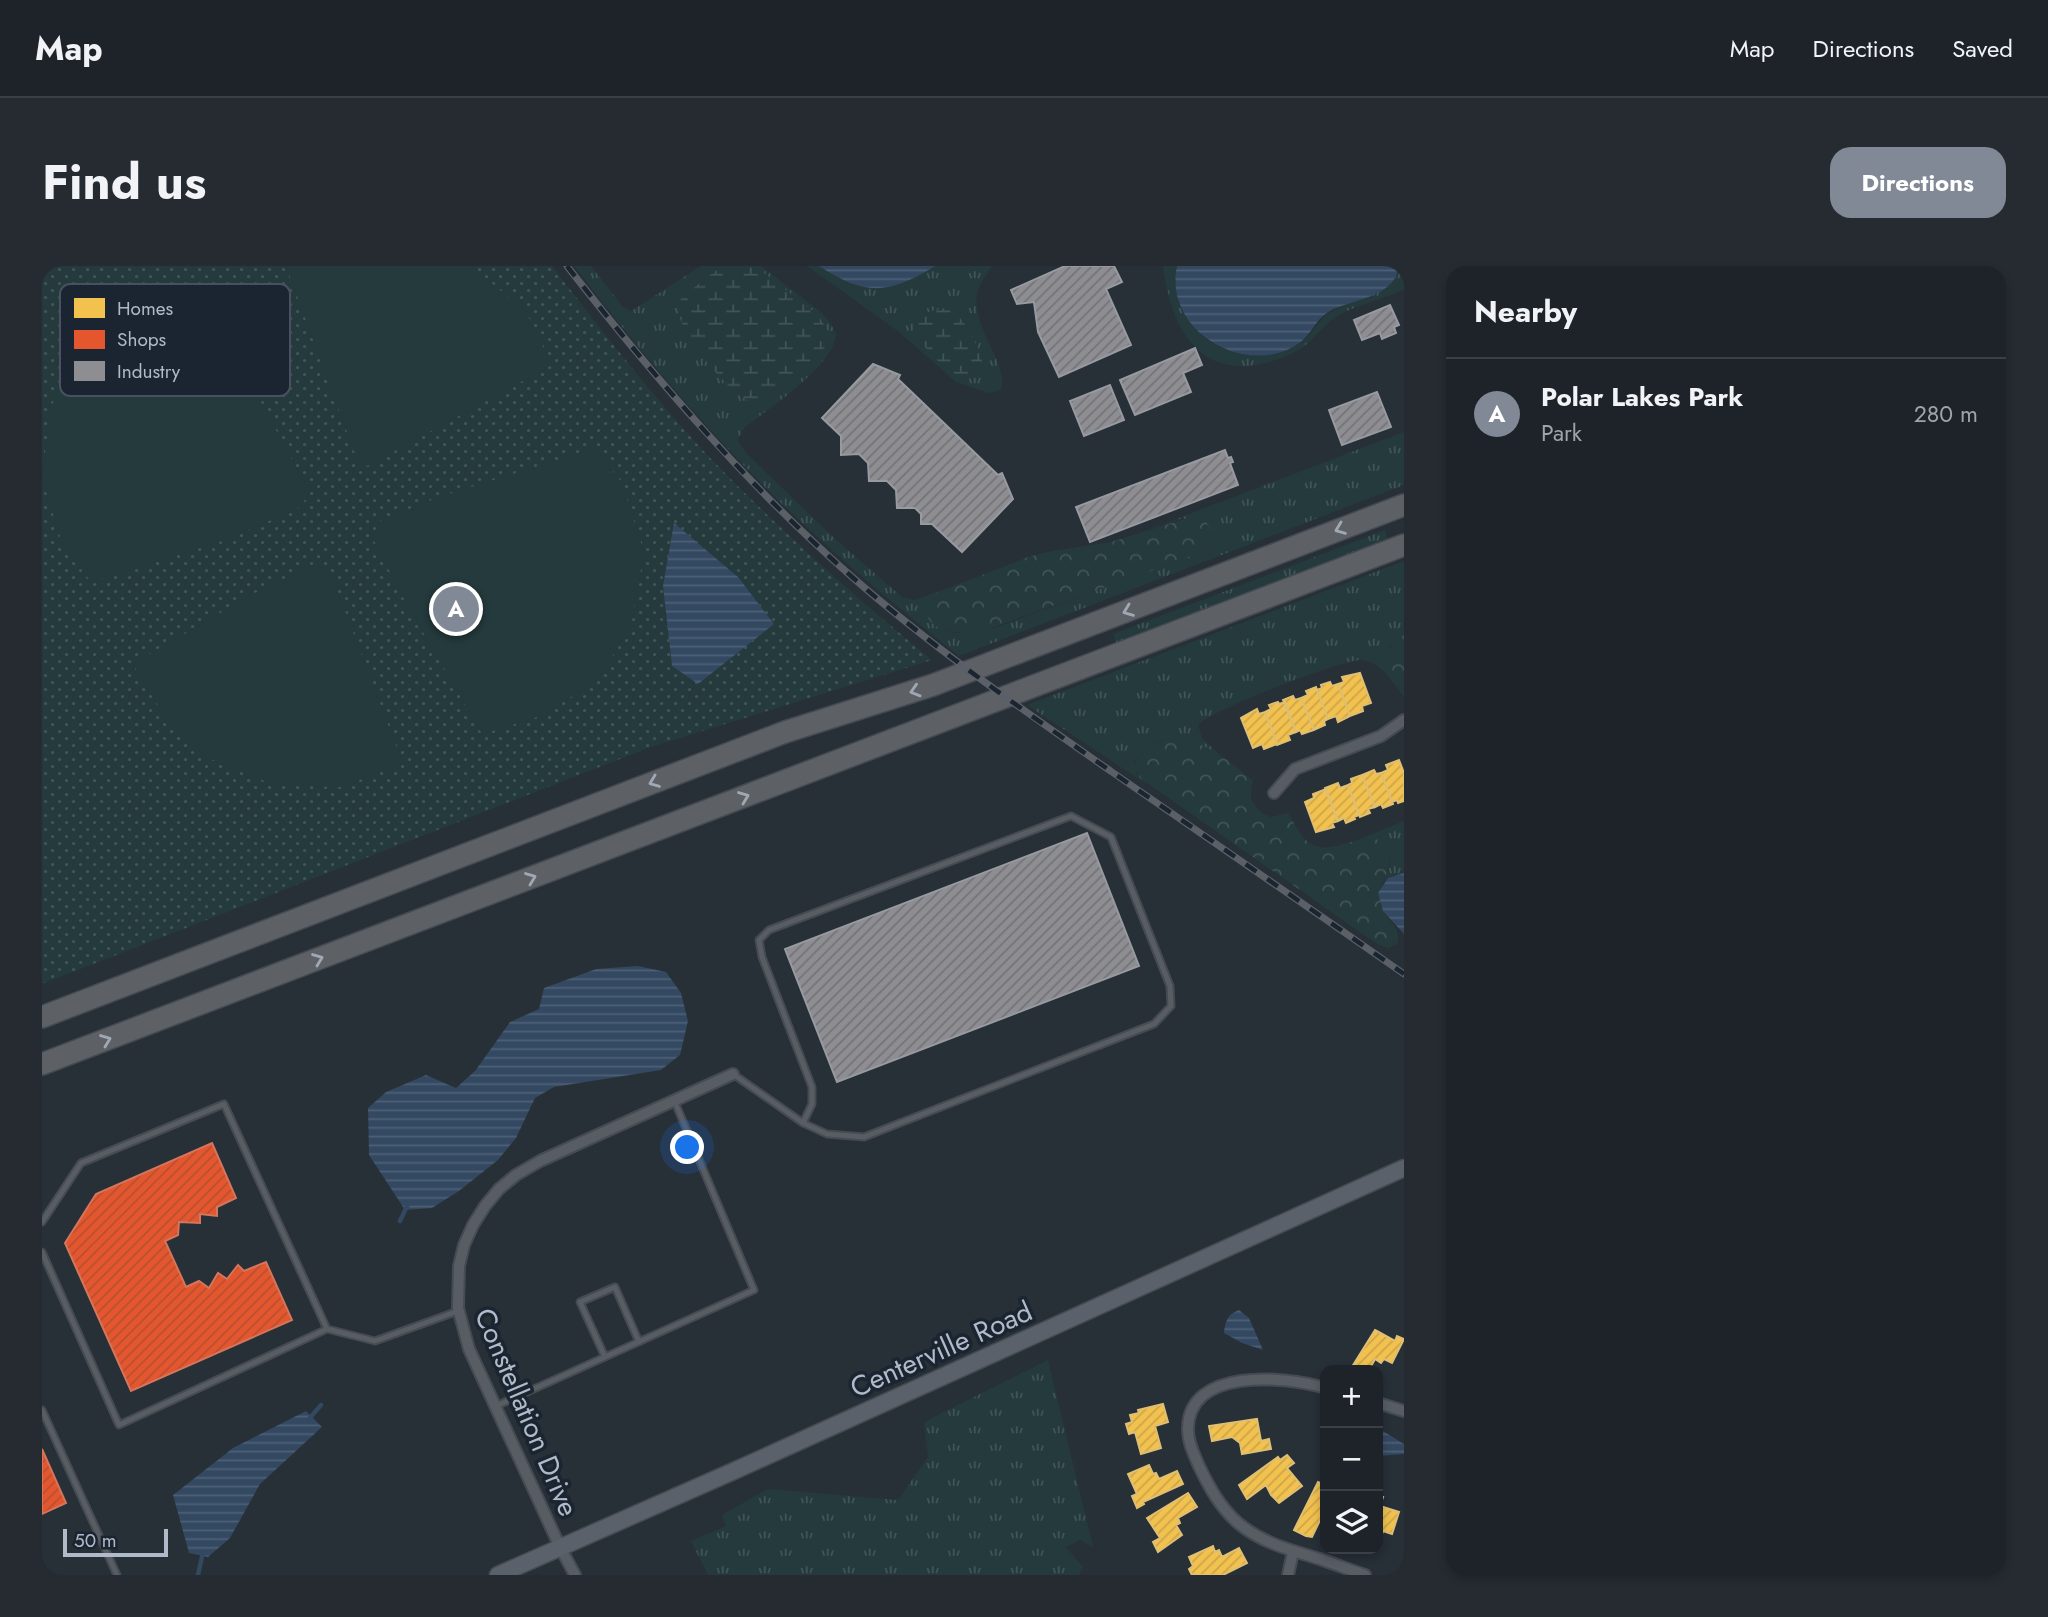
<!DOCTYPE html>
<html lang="en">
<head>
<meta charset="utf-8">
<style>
  body { margin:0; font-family:Jost,sans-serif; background:#252b31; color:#f1f3f6 }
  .controls { position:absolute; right:21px; bottom:21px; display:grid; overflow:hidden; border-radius:14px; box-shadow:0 4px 10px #0003 }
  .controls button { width:63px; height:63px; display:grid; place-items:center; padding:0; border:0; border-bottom:2px solid #3b4046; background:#1d2329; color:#f1f3f6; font:35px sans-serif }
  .scale { position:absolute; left:21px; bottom:18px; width:105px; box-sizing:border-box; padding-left:7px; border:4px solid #b0bac8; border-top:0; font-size:19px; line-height:24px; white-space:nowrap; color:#b0bac8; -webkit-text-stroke:5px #1a2531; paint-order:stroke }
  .you { position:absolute; left:646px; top:882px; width:24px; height:24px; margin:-18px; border:5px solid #fff; border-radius:50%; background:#1a73e8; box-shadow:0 0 0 10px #1a73e833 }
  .badge { display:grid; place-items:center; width:46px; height:46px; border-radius:50%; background:#808995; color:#fff; font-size:23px; font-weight:700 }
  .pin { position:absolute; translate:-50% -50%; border:4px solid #fff; box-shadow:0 2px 7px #0006 }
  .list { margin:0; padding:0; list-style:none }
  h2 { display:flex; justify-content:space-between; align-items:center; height:91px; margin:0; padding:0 28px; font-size:30px }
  h2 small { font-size:23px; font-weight:400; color:#a0a4a8 }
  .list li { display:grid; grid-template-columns:46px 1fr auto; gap:21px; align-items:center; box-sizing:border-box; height:112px; padding:0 28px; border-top:2px solid #3b4046 }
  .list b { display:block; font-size:26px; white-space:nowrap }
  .list p { margin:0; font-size:23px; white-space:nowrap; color:#a0a4a8 }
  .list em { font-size:23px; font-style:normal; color:#a0a4a8 }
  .icon { flex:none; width:38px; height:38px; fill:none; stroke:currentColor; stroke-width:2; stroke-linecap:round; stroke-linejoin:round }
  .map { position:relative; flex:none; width:1362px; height:1309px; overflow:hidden; border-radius:21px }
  header { display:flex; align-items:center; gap:42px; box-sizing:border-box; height:98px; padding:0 35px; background:#1d2329; border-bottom:2px solid #3b4046 }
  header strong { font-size:33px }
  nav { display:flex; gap:38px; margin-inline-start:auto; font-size:24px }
  .intro { display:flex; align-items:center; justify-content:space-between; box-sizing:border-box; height:168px; padding:0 42px }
  h1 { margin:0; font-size:49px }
  .button { padding:18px 32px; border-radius:21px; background:#808995; color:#fff; font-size:24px; font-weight:700 }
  main { display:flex; gap:42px; padding:0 42px }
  aside { flex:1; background:#1d2329; border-radius:21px; box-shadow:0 4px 10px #0003 }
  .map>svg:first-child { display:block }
  .grass { fill:url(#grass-tufts) }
  .forest { fill:url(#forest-crowns) }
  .wetland { fill:url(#wetland-marsh) }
  .park { fill:url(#park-dots) }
  .garden { fill:#243a3d }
  .water { fill:url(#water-rules) }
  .homes { fill:url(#homes-hatch); stroke:#debf73; stroke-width:2 }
  .shops { fill:url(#shops-hatch); stroke:#d4755c; stroke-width:2 }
  .industry { fill:url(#industry-hatch); stroke:#989aa2; stroke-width:2 }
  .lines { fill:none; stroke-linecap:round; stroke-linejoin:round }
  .stream { stroke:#334861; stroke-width:4.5 }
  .service-casing { stroke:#454b51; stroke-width:9 }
  .minor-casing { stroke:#454b51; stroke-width:14 }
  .secondary-casing { stroke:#454b51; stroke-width:19 }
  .motorway-casing { stroke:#444a52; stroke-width:24 }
  .service { stroke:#585d64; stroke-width:5 }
  .minor { stroke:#585d64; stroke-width:10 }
  .secondary { stroke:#5b616a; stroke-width:16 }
  .motorway { stroke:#5d6064; stroke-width:21 }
  .rail-casing { stroke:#5b6068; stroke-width:7 }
  .rail { stroke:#1a2531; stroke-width:4.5; stroke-dasharray:13; stroke-linecap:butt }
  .oneway { stroke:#9fa8b4 }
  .labels { text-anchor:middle; stroke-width:7; stroke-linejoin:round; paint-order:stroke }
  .street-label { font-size:28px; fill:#b0bac8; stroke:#1a2531 }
  .key { fill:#1a2531; stroke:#47525e; stroke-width:2 }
  .key-label { font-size:19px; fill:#b0bac8 }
</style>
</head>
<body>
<header>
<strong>Map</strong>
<nav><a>Map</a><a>Directions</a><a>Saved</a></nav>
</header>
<div class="intro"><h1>Find us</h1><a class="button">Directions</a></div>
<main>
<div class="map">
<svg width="1362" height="1309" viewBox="0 0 1362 1309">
  <defs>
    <pattern id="grass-tufts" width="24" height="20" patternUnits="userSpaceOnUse" patternTransform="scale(1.75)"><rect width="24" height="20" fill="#243a3d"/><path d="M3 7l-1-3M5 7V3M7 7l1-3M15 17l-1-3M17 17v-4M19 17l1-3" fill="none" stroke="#415458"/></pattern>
    <pattern id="forest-crowns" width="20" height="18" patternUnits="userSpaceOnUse" patternTransform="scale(1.75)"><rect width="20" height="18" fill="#243a3d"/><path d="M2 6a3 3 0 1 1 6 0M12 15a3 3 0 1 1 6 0" fill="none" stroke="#415458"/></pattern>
    <pattern id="wetland-marsh" width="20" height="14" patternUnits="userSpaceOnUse" patternTransform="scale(1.75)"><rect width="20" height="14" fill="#243a3d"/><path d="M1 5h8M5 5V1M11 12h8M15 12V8" fill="none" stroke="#415458"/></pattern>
    <pattern id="park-dots" width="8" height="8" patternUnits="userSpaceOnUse" patternTransform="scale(1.75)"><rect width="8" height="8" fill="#243a3d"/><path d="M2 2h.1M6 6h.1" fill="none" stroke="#415458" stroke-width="1.8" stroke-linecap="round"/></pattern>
    <pattern id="water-rules" width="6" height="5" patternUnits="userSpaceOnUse" patternTransform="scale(1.75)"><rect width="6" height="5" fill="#334861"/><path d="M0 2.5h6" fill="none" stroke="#4e6076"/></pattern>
    <pattern id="homes-hatch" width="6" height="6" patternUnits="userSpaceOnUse" patternTransform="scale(1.75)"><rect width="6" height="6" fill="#f2c14e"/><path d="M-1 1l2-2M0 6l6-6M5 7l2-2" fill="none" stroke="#cca64a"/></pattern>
    <pattern id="shops-hatch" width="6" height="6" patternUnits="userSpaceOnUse" patternTransform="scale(1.75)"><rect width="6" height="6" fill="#e4572e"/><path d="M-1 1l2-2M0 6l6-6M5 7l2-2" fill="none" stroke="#b84f32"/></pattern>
    <pattern id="industry-hatch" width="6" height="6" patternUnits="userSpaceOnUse" patternTransform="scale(1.75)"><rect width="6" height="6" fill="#8d8d92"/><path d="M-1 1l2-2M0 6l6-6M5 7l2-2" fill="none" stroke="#737478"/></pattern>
  </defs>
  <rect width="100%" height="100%" fill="#272f37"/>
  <path class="grass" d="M532 0H549L581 41 589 45 659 0H719L780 47 789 58 794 68C792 100 726 143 701 163L696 174 704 187 790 270 860 331 873 334 898 325 884 336C882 347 885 353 895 360 913 373 935 365 955 361L1150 289 1167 277 1170 270 1141 252 1092 269 1362 166V219L917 390C867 350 817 310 770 266 683 186 604 94 532 0Z
    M765 0H950C945 8 939 16 936 24 926 59 968 98 959 124L947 127 914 116 857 66Z
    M1121 0H1135L1133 16 1136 35 1141 46 1164 73 1179 82 1213 90 1234 88 1254 80 1268 68 1284 48 1343 22 1356 5V0H1362V23C1341 34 1317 38 1297 49 1279 59 1270 79 1251 87 1171 124 1131 79 1121 0Z
    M1343 264 1346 274 1075 378 1071 368Z
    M1362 295V369L1347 380 1348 407 1356 423C1346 410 1337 396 1320 394 1302 392 1166 446 1156 459L1160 472 1181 492C1158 479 1138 465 1112 477 1103 482 1097 488 1092 497L1095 509 1106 519 985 439Z
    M1362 555V607L1346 612 1341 617C1349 603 1351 591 1342 577H1308Z
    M1006 1094 1051 1281 1038 1274 1024 1281 1041 1301 1037 1309H666L649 1275 684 1260 680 1249 726 1223 856 1234 886 1191 882 1156Z"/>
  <path class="forest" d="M1149 251C1157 251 1163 253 1168 261 1180 282 1142 293 1128 298L938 366C917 369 879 367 884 336L891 328 986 291 1010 285 1069 276Z
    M1362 369V431C1346 410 1332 385 1362 369Z
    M1133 471C1162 475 1190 496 1211 515 1205 532 1212 545 1229 551L1246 547C1252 556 1257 568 1265 575 1289 595 1319 561 1342 577 1357 599 1337 612 1338 634 1339 652 1362 660 1355 678L1346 682 1335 678 1098 512 1092 501C1096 482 1116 474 1133 471Z"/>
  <path class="wetland" d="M680 0H713L776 49 788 68 787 77 777 88 718 135C712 136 708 136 703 133 683 121 633 63 636 39 637 35 639 33 641 30Z
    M906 42C922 49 942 89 942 106 921 129 885 85 873 68L871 60C878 47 892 43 906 42Z"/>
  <path class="park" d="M0 0H510C561 66 612 132 669 193 739 265 812 330 890 394L609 481 0 718Z"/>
  <path class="garden" d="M244 0H424L431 2 483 44 510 99 325 200 315 193Z
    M161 29 268 227 257 242 180 275 49 316 20 277 0 212 9 140 45 83 95 46Z
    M551 183 579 215 602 286 589 360 557 412 502 449 440 468 364 337 330 271 338 255 394 232Z
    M274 297 289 308 361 498 298 521 232 519 166 492 117 441 91 398 209 329Z"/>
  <path class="water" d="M777 0H893C846 29 823 30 777 0Z
    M1135 0H1356C1356 30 1309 34 1288 45 1270 55 1271 73 1245 84 1192 106 1122 60 1135 0Z
    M632 257 696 311 732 358 656 418 630 400 621 320Z
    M1362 607V668L1341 645 1336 627 1346 612Z
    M596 700 624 706 639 727 646 755 638 789 619 804 512 821 493 832 474 872 456 894 417 925 390 942 363 944 327 889 326 842 344 826 384 809 414 822 433 805 468 756 497 743 502 722 554 703Z
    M1197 1044 1207 1052 1221 1084 1200 1077 1182 1067C1183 1055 1186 1048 1197 1044Z
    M264 1145 280 1161 218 1218 188 1272 166 1291 147 1287 131 1229 191 1182Z
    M1336 1162 1362 1178V1188L1336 1190Z"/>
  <path class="homes" d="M1318 407 1329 437 1320 440 1321 445 1308 450 1296 418 1302 416 1300 411Z
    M1288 416 1290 420 1296 418 1308 450 1296 456 1294 450 1286 453 1275 424 1280 422 1279 419Z
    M1274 421 1286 453 1282 455 1283 459 1272 464 1259 432 1266 429 1264 425Z
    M1251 430 1253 434 1259 432 1272 464 1260 468 1258 464 1254 466 1241 434Z
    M1236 436 1237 438 1243 436 1254 466 1246 469 1248 474 1235 479 1223 446 1229 443 1227 439Z
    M1215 443 1217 448 1223 446 1235 478 1222 483 1220 478 1211 482 1199 452Z
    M1357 494 1362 507V535L1356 537 1355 534 1350 536 1339 507 1346 504 1344 499Z
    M1332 504 1334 508 1339 507 1351 538 1341 542 1339 538 1333 541 1320 509Z
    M1320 509 1333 541 1326 543 1328 547 1318 551 1306 519 1310 517 1309 513Z
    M1296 517 1298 522 1306 519 1317 549 1312 551 1313 553 1304 557 1302 552 1296 555 1283 522Z
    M1284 523 1296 555 1290 557 1292 561 1274 566 1263 536 1272 532 1271 528Z
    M1333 1064 1353 1075 1355 1070 1362 1073 1350 1097 1342 1093 1339 1097 1333 1093 1327 1104H1308Z
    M1121 1138 1126 1156 1113 1160 1119 1182 1099 1188 1093 1166 1087 1168 1084 1158 1090 1156 1088 1149 1097 1147 1096 1144Z
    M1215 1153 1219 1175 1227 1173 1229 1183 1200 1188 1198 1177 1190 1171 1170 1175 1167 1160Z
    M1245 1189 1252 1197 1245 1202 1260 1220 1237 1237 1229 1229 1224 1219 1205 1233 1197 1219 1236 1191 1238 1194Z
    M1107 1199 1111 1208 1114 1207 1117 1213 1135 1205 1141 1218 1101 1236 1102 1238 1095 1242 1090 1230 1095 1228 1086 1208Z
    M1276 1216 1283 1219V1249L1281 1248 1270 1271 1264 1270 1252 1264Z
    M1146 1227 1155 1241 1136 1252 1138 1257 1134 1259 1140 1269 1116 1286 1111 1276 1118 1272 1105 1252Z
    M1336 1230 1341 1231 1338 1240 1357 1246 1350 1268 1341 1265 1340 1268 1336 1267Z
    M1171 1280 1173 1286 1177 1284 1180 1291 1197 1282 1205 1297 1181 1309H1150L1147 1303 1151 1300 1147 1291Z"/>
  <path class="shops" d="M170 877 194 932 175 941V950L158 948V957L137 956 136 969 123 975 144 1021 157 1015 167 1022 176 1007 185 1013 196 999 202 1005 224 996 250 1054 89 1125 23 977 54 928Z
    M0 1183 24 1237 0 1248Z"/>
  <path class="industry" d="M1023 0H1072L1080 16 1064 23 1089 79 1017 111 996 66 992 36 975 38 969 24Z
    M1348 39 1357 59 1352 61 1354 67 1340 73 1338 67 1320 74 1312 54Z
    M1153 82 1160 99 1141 107 1149 126 1093 149 1078 114Z
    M831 98 858 109 856 113 956 209 960 207 971 233 920 286 890 258H879V248L873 242H855L854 224 845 215H827L826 197 817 188 799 189V170L780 152Z
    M1068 119 1082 154 1042 170 1028 135Z
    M1335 126 1349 161 1300 179 1287 144Z
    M1183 184 1186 192 1189 191 1191 196 1188 197 1196 219 1048 276 1034 241Z
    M1045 567 1097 700 795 816 743 683Z"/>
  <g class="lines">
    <path class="stream" d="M358 955 366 938
      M266 1154 279 1139
      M156 1309 161 1286"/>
    <g class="service-casing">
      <path id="service" d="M691 808 761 857 785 868 822 871 1112 758 1129 740 1128 720 1069 571 1029 550 727 664 717 674 720 691 770 821V838L761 857
        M0 956 39 897 182 838 285 1063
        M0 986 77 1159 285 1063 333 1075 416 1045
        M563 1091 538 1036 573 1021 597 1076
        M454 1140 712 1024 632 834
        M0 1144 75 1309"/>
    </g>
    <g class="minor-casing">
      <path id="minor" d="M1232 527 1253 503 1339 470 1362 454
        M1283 1122C1243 1110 1145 1101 1146 1164 1146 1177 1152 1188 1157 1200 1167 1221 1178 1241 1196 1257 1220 1277 1248 1284 1278 1293 1293 1298 1308 1304 1323 1309
        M1336 1137 1362 1145
        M533 1309 518 1281 427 1083 416 1042 417 1000 422 979 431 959 443 940 457 923 474 909 498 895 691 808
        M1246 1309 1251 1286"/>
    </g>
    <g class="secondary-casing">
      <path id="secondary" d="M456 1309 694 1204 1362 902"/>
    </g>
    <g class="motorway-casing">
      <path id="motorway" d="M0 751 743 466 891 419 1362 239
        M0 798 1362 279"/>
    </g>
    <use href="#service" class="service"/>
    <use href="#minor" class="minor"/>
    <use href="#secondary" class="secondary"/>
    <use href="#motorway" class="motorway"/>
    <g class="rail-casing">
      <path id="rail" d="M525 0C612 111 703 217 809 310 891 382 981 444 1070 506 1167 573 1265 640 1362 708"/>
    </g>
    <use href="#rail" class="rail"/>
  </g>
  <defs><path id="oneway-chevron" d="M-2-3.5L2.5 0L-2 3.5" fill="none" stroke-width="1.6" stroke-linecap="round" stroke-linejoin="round" transform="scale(1.75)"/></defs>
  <g class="oneway">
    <use href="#oneway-chevron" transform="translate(1298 263) rotate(159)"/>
    <use href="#oneway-chevron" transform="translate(1086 345) rotate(159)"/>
    <use href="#oneway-chevron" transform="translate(873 425) rotate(163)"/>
    <use href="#oneway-chevron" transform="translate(612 516) rotate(159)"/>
    <use href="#oneway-chevron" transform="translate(702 531) rotate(-21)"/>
    <use href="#oneway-chevron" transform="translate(489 612) rotate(-21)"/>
    <use href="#oneway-chevron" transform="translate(276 693) rotate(-21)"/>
    <use href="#oneway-chevron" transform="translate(64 774) rotate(-21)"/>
  </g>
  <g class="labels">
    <g class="street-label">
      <text transform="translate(899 1083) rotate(-24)" y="10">Centerville Road</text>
      <text transform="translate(485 1146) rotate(67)" y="10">Constellation Drive</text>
    </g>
  </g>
  <rect x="18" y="18" width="230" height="112" rx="10" class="key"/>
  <rect x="32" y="32" width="31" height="20" fill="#f2c14e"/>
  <rect x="32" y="64" width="31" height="19" fill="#e4572e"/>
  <rect x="32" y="95" width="31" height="20" fill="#8d8d92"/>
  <g class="key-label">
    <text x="75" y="49">Homes</text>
    <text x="75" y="80">Shops</text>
    <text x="75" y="112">Industry</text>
  </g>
</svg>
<div class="controls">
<button>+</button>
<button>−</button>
<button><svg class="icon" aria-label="layers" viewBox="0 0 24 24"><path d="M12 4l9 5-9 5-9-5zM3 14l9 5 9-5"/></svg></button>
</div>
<div class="scale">50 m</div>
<div class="you"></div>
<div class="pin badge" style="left:414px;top:343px">A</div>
</div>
<aside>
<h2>Nearby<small></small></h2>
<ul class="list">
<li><span class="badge">A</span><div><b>Polar Lakes Park</b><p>Park</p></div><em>280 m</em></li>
</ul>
</aside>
</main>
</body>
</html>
